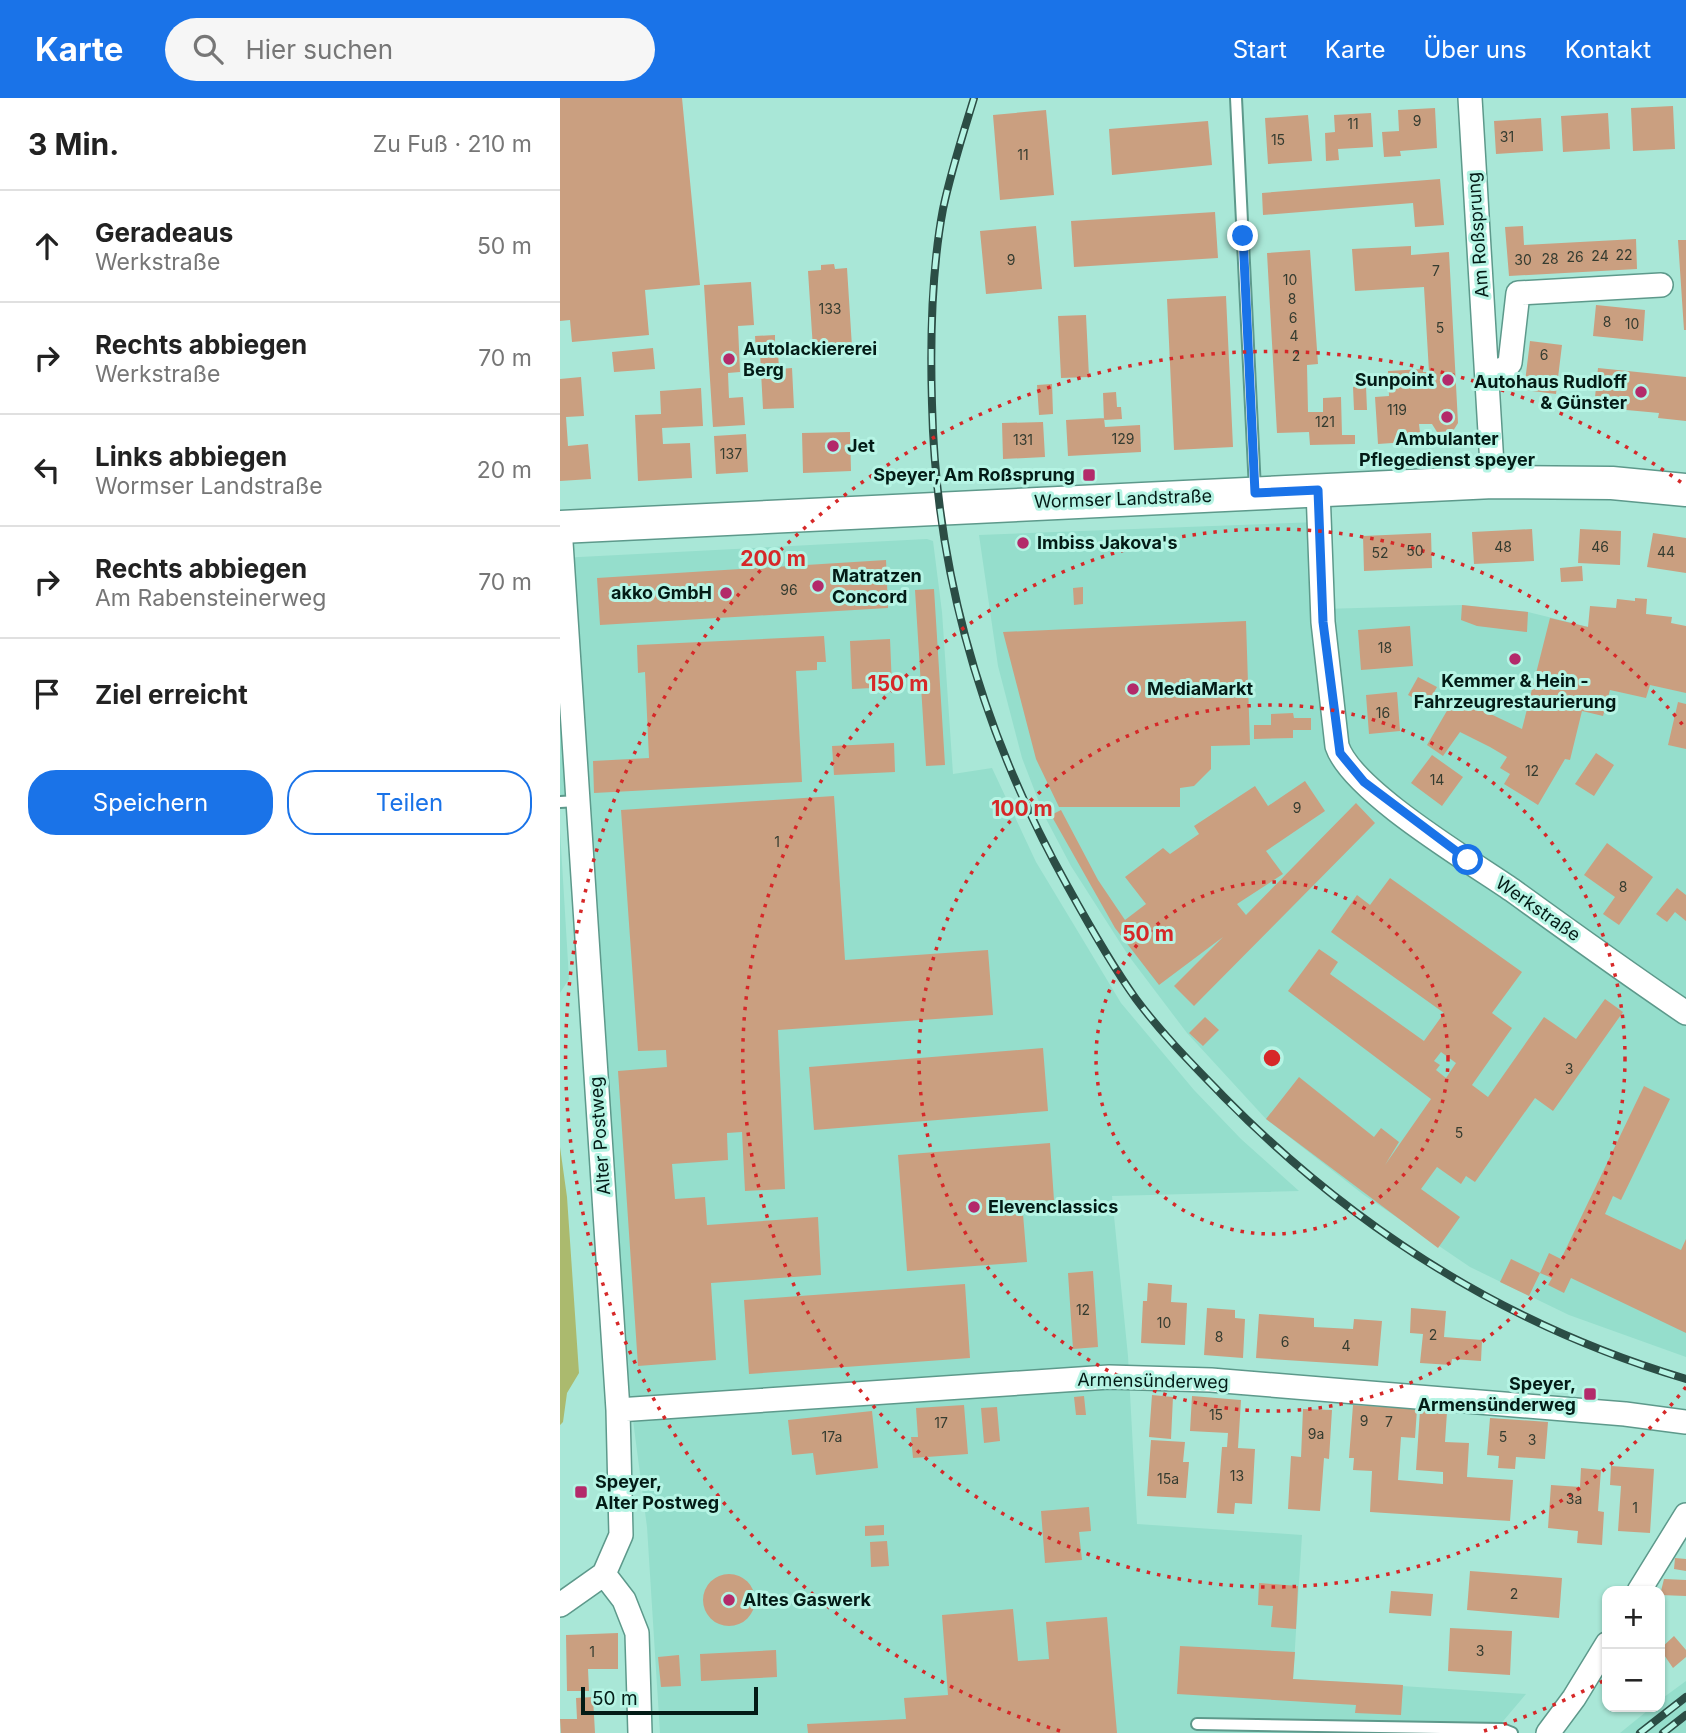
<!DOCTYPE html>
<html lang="de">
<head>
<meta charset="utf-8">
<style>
  body { margin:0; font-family:Inter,sans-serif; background:#f6f6f6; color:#222 }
  .controls { position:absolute; right:21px; bottom:21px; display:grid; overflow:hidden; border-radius:14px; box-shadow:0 2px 5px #0004 }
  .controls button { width:63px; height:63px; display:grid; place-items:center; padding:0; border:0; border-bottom:2px solid #e0e0e0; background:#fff; color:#222; font:35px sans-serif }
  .scale { position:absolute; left:21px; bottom:18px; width:177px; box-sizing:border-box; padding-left:7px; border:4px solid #031b16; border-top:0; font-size:19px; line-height:24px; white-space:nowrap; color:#031b16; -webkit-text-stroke:5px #b6f4e4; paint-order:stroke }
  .stop { position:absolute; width:21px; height:21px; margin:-16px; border:5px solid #1a73e8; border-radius:50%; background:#fff }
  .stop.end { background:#1a73e8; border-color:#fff; box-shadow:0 2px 7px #0008 }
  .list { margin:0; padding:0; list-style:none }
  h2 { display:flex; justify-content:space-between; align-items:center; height:91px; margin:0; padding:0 28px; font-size:30px }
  h2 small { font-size:23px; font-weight:400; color:#767676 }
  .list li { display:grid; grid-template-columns:46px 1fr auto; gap:21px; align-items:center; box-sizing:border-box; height:112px; padding:0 28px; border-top:2px solid #e0e0e0 }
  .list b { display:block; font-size:26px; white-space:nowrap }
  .list p { margin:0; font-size:23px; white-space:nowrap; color:#767676 }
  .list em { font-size:23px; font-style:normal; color:#767676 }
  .actions { display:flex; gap:14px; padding:21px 28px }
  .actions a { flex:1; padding:16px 0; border:2px solid #1a73e8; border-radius:28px; text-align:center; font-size:24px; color:#1a73e8 }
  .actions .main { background:#1a73e8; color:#fff }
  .icon { flex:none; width:38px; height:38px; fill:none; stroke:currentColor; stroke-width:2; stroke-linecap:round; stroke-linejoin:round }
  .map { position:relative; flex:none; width:1126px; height:1635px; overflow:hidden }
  header { display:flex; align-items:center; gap:42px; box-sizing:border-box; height:98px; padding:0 35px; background:#1a73e8; color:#fff }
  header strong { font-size:33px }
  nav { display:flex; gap:38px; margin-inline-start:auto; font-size:24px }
  .search { width:490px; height:63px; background:#f6f6f6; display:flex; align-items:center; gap:18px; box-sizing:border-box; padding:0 24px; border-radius:38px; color:#767676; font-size:26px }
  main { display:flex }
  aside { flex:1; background:#fff }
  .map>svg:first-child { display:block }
  .built { fill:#95decc }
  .green { fill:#abba6e }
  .building { fill:#ca9f80; fill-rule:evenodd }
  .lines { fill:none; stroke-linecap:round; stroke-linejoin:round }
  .lane-casing { stroke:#5d998b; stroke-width:14 }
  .street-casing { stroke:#5d998b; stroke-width:26 }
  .secondary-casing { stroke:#5d998b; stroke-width:35 }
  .lane { stroke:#fff; stroke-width:10 }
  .street { stroke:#fff; stroke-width:23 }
  .secondary { stroke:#fff; stroke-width:32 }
  .rail-casing { stroke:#2b4d45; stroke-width:8 }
  .rail { stroke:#b6f4e4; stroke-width:5; stroke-dasharray:16; stroke-linecap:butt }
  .route { stroke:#1a73e8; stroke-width:9 }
  .ring { fill:none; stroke:#d62828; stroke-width:3.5; stroke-dasharray:3.5 7 }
  .poi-dot { fill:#b32a6a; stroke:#b6f4e4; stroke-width:2.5 }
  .labels { text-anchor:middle; stroke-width:6; stroke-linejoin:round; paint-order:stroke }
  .number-label { font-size:14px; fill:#353c30 }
  .street-label { font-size:18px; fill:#031b16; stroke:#b6f4e4 }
  .poi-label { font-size:18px; font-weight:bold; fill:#031b16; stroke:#b6f4e4; text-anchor:start }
  .centre { fill:#d62828; stroke:#b6f4e4; stroke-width:3.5 }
  .ring-label { font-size:21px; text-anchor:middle; font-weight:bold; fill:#d62828; stroke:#b6f4e4; stroke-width:6; stroke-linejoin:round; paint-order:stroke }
</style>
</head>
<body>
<header>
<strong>Karte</strong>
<div class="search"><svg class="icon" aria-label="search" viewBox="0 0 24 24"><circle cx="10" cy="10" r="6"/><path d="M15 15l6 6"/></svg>Hier suchen</div>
<nav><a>Start</a><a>Karte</a><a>Über uns</a><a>Kontakt</a></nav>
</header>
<main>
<aside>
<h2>3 Min.<small>Zu Fuß · 210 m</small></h2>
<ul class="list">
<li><svg class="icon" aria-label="ahead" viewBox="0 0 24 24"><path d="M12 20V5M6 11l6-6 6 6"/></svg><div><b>Geradeaus</b><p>Werkstraße</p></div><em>50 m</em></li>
<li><svg class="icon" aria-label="right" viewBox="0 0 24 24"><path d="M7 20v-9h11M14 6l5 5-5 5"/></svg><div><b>Rechts abbiegen</b><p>Werkstraße</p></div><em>70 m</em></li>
<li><svg class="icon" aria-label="left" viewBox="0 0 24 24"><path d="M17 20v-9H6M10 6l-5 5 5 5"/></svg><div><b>Links abbiegen</b><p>Wormser Landstraße</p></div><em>20 m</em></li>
<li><svg class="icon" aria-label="right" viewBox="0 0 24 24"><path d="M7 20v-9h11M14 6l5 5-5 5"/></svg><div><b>Rechts abbiegen</b><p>Am Rabensteinerweg</p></div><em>70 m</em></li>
<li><svg class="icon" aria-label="arrive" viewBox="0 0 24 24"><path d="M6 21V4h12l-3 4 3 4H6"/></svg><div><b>Ziel erreicht</b></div></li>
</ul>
<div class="actions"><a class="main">Speichern</a><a>Teilen</a></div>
</aside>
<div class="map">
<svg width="1126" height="1635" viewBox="0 0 1126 1635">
  <rect width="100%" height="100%" fill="#a9e7d7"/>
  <path class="built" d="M759 424 763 511 902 507 968 514 1126 553V1259L1009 1217 910 1169 804 1097 706 1021 627 935 568 857 511 768 484 717 462 660 438 568 419 437Z
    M367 441 373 443 382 514 393 676 432 670 476 764 561 905 634 992 681 1041 739 1093 552 1098 568 1258 577 1426 742 1437 733 1581 966 1596 933 1635H100L87 1429 68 1284 24 705 0 710V460Z
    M0 732 9 881 0 895Z
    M1126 1583V1635H1060L1092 1609H1100V1602Z"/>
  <path class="green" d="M0 1049 7 1099 19 1275 7 1295 3 1324 0 1327Z"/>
  <path class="building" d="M0 0H122L140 187 85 192 89 237 12 244 10 222 0 223Z
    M1113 8 1115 51 1073 53 1071 10Z
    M875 10 877 50 840 53 841 58 824 59 822 34 839 33 838 12Z
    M486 12 494 97 440 102 433 17Z
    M811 15 813 49 778 51 779 62 766 63 765 35 775 34 774 17Z
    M1048 15 1050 51 1003 54 1001 18Z
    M748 17 752 63 708 66 705 20Z
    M981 20 983 53 936 56 934 23Z
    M648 23 652 67 552 77 549 31Z
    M880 81 884 127 855 129 853 105 703 117 702 95Z
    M655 114 658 160 514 169 511 123Z
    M476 128 482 191 426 196 420 133Z
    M963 128 964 147 1076 141 1077 171 949 178 945 129Z
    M1118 142H1126V232H1124Z
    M851 148V157L889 154 898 325 893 333 877 334 872 326H859L861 343 818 346 815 299 829 298 828 273 863 271V274H869L864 189 795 193 792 151Z
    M750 152 758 266 747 267 748 314H763V300L781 299 782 337H795V346L750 347 749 334 717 335 707 155Z
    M274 166 275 171 287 170 292 249 280 250V253L253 251 248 173 261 172V167Z
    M191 184 194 227 178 228 180 274 168 275 169 300 183 299 185 327 153 329 144 187Z
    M666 198 673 349 614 352 607 201Z
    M1036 207 1085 212 1083 243 1033 238Z
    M526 217 529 279 501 280 498 218Z
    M215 237V252L196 253 195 238Z
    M970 243 1002 247 996 296 964 292Z
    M93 250 95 271 54 274 52 254Z
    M218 254 219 271 232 270 234 310 203 311 200 255Z
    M1038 270 1126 279V323L1098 320 1099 315 1034 309Z
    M21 279 24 318 6 319 8 348 28 346 31 381 0 383V281Z
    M492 286 493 316 479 317 477 287Z
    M806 288 807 312H794L793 289Z
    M141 290 143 328 102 330 103 346 130 345 132 380 78 383 75 317 101 316 100 293Z
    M556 294 557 309H561L562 321 544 322 543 295Z
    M544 320 545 329 580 327 581 354 508 358 506 322Z
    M483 324 485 359 443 361 442 325Z
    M290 334 291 373 243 375 242 335Z
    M186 336 188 374 156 376 154 338Z
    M972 431 974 463 914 466 912 434Z
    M1020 431 1061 433 1060 467 1018 465Z
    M871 435 872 470 804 473 803 438Z
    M1093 435 1126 440V475L1087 469Z
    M326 462 328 510 40 527 37 480Z
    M1022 468 1023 483 1001 484 1000 470Z
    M523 489V506L514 507 513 490Z
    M374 491 385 667 366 668 355 492Z
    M1075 500 1087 501 1086 516 1112 519 1111 525 1126 528V595L1090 587 1086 600 1050 592 1043 618 1022 613 1010 662 1005 661 978 707 944 686 950 676 940 670 947 659 930 649 900 634 883 658 867 647 895 599 962 631 990 520 1028 529 1030 508 1056 510 1057 501 1075 503Z
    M902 507 968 514 967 534 917 528 901 522Z
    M686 523 690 647 651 648V671L634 688 620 690V709H499L476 661 443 534Z
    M850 528 853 568 801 572 798 532Z
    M264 538 266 564H257V572L236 573 242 684 34 695 33 663 89 660 85 574 78 575 77 547Z
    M330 541 332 589 292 591 290 543Z
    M858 579 877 589 867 607 848 597Z
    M837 594 840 633 809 636 806 597Z
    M1118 604 1126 606V651L1108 647Z
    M733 615 734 620H751V632H733V640L694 641V627H711V616Z
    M334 645 335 674 274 677 272 648Z
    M1036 655 1054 667 1034 698 1015 686Z
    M872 657 903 679 882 708 851 685Z
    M745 683 765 713 706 753 723 776 677 806 686 817 796 705 815 725 634 908 614 888 663 839 599 887 555 830 491 717 501 712 538 782 565 822 586 806 565 779 603 750 610 756 639 736 634 728 695 688 708 708Z
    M274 698 285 862 428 852 433 917 218 932 225 1091 185 1093 182 1034 167 1035 168 1062 112 1066 115 1101 145 1099 147 1127 258 1119 261 1177 151 1185 156 1262 78 1268 58 973 107 969 106 952 78 953 61 712Z
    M1047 745 1093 779 1059 827 1043 816 1055 799 1024 777Z
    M830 780 962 874 932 915 952 930 912 987 928 999 984 919 1016 941 1045 901 1063 914 993 1013 975 1000 915 1084 906 1078 901 1086 877 1069 861 1091 900 1119 878 1150 706 1021 739 979 814 1039 821 1030 839 1044 825 1067 871 1001 728 893 759 851 778 864 770 876 864 943 884 915 771 834 797 797 810 807ZM881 954 896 965 886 980 876 972 880 967 874 963Z
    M1117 790 1126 797V823L1115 814 1107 824 1096 816Z
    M645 919 659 932 643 948 629 935Z
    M483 950 488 1013 254 1032 249 969Z
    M1084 988 1110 1001 1061 1102 1053 1098 1045 1116 1121 1152 1126 1141V1235L1011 1180 1004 1195 988 1187 992 1180 980 1175 969 1198 940 1184 951 1161 980 1175 989 1155 1001 1161Z
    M490 1045 494 1102 462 1104 467 1164 347 1173 338 1057Z
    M533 1173 538 1249 513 1251 508 1175Z
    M588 1185 612 1187 611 1204 627 1205 625 1247 581 1245 583 1203H587Z
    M405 1186 410 1260 189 1276 184 1202Z
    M647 1210 675 1212V1220L685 1221 683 1260 644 1257Z
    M851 1210 886 1213 884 1239 922 1242 921 1263 892 1261 891 1267 860 1265 863 1236 850 1235Z
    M699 1216 754 1220V1229L793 1231 794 1221 822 1223 818 1268 696 1260Z
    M592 1297 613 1299 611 1341 589 1339Z
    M524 1298 526 1317H516L514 1299Z
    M632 1298 681 1302 678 1350 695 1351 692 1406 675 1405 674 1416 657 1415 662 1349H667L668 1335 630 1333Z
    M404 1307 408 1356 353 1360 351 1339H358L356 1310Z
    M793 1307 857 1311 855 1340 841 1339 838 1382 883 1386V1374L856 1372 860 1312 887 1314 885 1344 909 1345 907 1379 953 1382 950 1423 810 1414 812 1373 793 1372 794 1360H789Z
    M437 1309 440 1343 424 1345 421 1310Z
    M743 1311 772 1312 769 1361 764 1360 760 1413 728 1411 731 1358 741 1359Z
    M312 1313 318 1370 256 1377 253 1355 232 1357 228 1322Z
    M930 1320 988 1324 985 1361 956 1359 955 1371 938 1370 939 1358 927 1357Z
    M591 1342 625 1344 623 1364H629L626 1400 587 1398Z
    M1051 1368 1094 1371 1090 1435 1058 1433 1061 1388 1050 1387Z
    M1021 1370 1041 1372 1038 1413 1044 1414 1042 1447 1017 1445 1018 1433 988 1430 991 1387 1020 1389Z
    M529 1409 531 1433 519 1434 522 1462 485 1465 481 1413Z
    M324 1427V1437L305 1438V1428Z
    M327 1443 329 1468 311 1469 310 1444Z
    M1115 1460 1126 1461V1473L1114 1471Z
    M910 1473 1002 1480 999 1520 907 1512Z
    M143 1502a26 26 0 1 1 52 0a26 26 0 1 1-52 0Z
    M1104 1481 1126 1482V1498L1100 1497Z
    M699 1485 738 1488 736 1531 711 1529 713 1508 698 1507Z
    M831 1493 873 1496 871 1518 829 1515Z
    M453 1511 458 1563 489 1561 486 1524 547 1519 557 1635H248L247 1626 346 1621 344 1600 388 1597 382 1517Z
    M890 1530 952 1533 950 1577 888 1573Z
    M58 1535V1571H28L29 1593H7L6 1537Z
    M1114 1538 1126 1552V1559L1113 1570 1100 1551Z
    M620 1548 735 1554 733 1581 843 1587 841 1617 795 1615 796 1607 617 1596Z
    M216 1552 217 1579 141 1583 140 1556Z
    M119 1557 121 1588 101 1589 98 1559Z
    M33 1599 35 1635H1L0 1621H17L16 1600Z"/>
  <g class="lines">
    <g class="lane-casing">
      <path id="lane" d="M676 0 695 392
        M0 704 18 703
        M637 1626 942 1631 952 1635"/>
    </g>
    <g class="street-casing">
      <path id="street" d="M910 0 933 384
        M927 274 944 271 950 265 958 195 1101 187
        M758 392 763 524 777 648C792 693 910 763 952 792 1010 834 1067 875 1126 915
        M58 1312 549 1279 651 1282 1065 1316 1126 1324
        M44 1476 64 1502 77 1535 80 1635
        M1079 1493 1126 1417
        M0 1507 44 1476 61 1437 58 1312 0 429
        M988 1635 1014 1600 1047 1546"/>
    </g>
    <g class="secondary-casing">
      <path id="secondary" d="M0 429 933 384 1052 385 1126 392"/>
    </g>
    <use href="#lane" class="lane"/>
    <use href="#street" class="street"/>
    <use href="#secondary" class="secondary"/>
    <g class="rail-casing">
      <path id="rail" d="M414 0C403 36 391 73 383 111 371 175 370 241 372 306 376 479 424 639 508 789 529 827 551 866 576 901 602 936 633 967 663 998 794 1131 947 1228 1126 1281
        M1080 1635 1126 1599
        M1103 1635 1126 1617"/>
    </g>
    <use href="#rail" class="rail"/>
  </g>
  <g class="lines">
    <path class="route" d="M683 138 695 395 758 392 763 524 780 655 804 684 908 762"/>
  </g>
  <g class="ring">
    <circle cx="712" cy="960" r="176"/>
    <circle cx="712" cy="960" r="353"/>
    <path d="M1126 1289A529 529 0 1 1 1126 631"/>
    <path d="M1043 1583A706 706 0 0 1 924 1633M500 1633A706 706 0 1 1 1122 385"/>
  </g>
  <g class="poi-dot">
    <circle cx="169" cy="261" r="7"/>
    <circle cx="888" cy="282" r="7"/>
    <circle cx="1081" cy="294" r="7"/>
    <circle cx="887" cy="319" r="7"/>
    <circle cx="273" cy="348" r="7"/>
    <rect x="522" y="370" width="14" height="14" rx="3.5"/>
    <circle cx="463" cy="445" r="7"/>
    <circle cx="258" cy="488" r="7"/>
    <circle cx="166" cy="495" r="7"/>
    <circle cx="955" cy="561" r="7"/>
    <circle cx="573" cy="591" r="7"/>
    <circle cx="414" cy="1109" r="7"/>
    <rect x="1023" y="1289" width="14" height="14" rx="3.5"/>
    <rect x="14" y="1387" width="14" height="14" rx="3.5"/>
    <circle cx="169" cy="1502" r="7"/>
  </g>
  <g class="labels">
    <g class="number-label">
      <text x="857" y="28">9</text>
      <text x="793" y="31">11</text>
      <text x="947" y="44">31</text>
      <text x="718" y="47">15</text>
      <text x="463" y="62">11</text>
      <text x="1064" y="162">22</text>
      <text x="1040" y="163">24</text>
      <text x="1015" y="164">26</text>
      <text x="990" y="166">28</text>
      <text x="451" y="167">9</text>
      <text x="963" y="167">30</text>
      <text x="876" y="178">7</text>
      <text x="730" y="187">10</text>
      <text x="732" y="206">8</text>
      <text x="270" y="216">133</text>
      <text x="733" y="225">6</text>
      <text x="1047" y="229">8</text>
      <text x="1072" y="231">10</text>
      <text x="880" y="235">5</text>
      <text x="734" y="243">4</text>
      <text x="984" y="262">6</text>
      <text x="736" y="263">2</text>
      <text x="837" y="317">119</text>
      <text x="765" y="329">121</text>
      <text x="563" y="346">129</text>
      <text x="463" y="347">131</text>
      <text x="171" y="361">137</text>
      <text x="943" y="454">48</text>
      <text x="1040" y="454">46</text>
      <text x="855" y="458">50</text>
      <text x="1106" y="459">44</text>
      <text x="820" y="460">52</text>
      <text x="229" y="497">96</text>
      <text x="825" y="555">18</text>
      <text x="823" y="620">16</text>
      <text x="972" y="678">12</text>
      <text x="877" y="687">14</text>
      <text x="737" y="715">9</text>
      <text x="217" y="749">1</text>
      <text x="1063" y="794">8</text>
      <text x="1009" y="976">3</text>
      <text x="899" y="1040">5</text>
      <text x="523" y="1217">12</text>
      <text x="604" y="1230">10</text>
      <text x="873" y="1242">2</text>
      <text x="659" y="1244">8</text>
      <text x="725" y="1249">6</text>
      <text x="786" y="1253">4</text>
      <text x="656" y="1322">15</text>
      <text x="804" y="1328">9</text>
      <text x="829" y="1329">7</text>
      <text x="381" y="1330">17</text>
      <text x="756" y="1341">9a</text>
      <text x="272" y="1344">17a</text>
      <text x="943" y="1344">5</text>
      <text x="972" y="1347">3</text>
      <text x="677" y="1383">13</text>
      <text x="608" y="1386">15a</text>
      <text x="1014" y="1406">3a</text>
      <text x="1075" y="1415">1</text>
      <text x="954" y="1501">2</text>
      <text x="920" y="1558">3</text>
      <text x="32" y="1559">1</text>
    </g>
    <g class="street-label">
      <text transform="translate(918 137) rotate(-94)" y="6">Am Roßsprung</text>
      <text transform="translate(563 401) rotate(-2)" y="6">Wormser Landstraße</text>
      <text transform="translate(978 811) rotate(35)" y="6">Werkstraße</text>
      <text transform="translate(40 1038) rotate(-94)" y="6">Alter Postweg</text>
      <text transform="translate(593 1283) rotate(1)" y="6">Armensünderweg</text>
    </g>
    <g class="poi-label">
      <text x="183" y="257">Autolackiererei<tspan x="183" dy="21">Berg</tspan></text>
      <text x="874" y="288" text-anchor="end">Sunpoint</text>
      <text x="1067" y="290" text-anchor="end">Autohaus Rudloff<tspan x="1067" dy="21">&amp; Günster</tspan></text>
      <text x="887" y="347" text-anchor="middle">Ambulanter<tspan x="887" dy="21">Pflegedienst speyer</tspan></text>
      <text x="287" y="354">Jet</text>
      <text x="515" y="383" text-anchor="end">Speyer, Am Roßsprung</text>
      <text x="477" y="451">Imbiss Jakova's</text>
      <text x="272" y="484">Matratzen<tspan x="272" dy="21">Concord</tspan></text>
      <text x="152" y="501" text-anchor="end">akko GmbH</text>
      <text x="955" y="589" text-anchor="middle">Kemmer &amp; Hein -<tspan x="955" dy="21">Fahrzeugrestaurierung</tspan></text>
      <text x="587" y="597">MediaMarkt</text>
      <text x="428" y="1115">Elevenclassics</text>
      <text x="1016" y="1292" text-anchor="end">Speyer,<tspan x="1016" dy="21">Armensünderweg</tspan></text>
      <text x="35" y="1390">Speyer,<tspan x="35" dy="21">Alter Postweg</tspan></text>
      <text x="183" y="1508">Altes Gaswerk</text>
    </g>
  </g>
  <circle cx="712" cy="960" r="10" class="centre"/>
  <g class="ring-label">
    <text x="213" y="468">200 m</text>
    <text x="338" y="593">150 m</text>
    <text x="462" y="718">100 m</text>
    <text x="588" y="843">50 m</text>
  </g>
</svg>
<div class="controls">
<button>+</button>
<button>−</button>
</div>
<div class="scale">50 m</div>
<div class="stop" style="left:908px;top:762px"></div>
<div class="stop end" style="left:683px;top:138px"></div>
</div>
</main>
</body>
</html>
